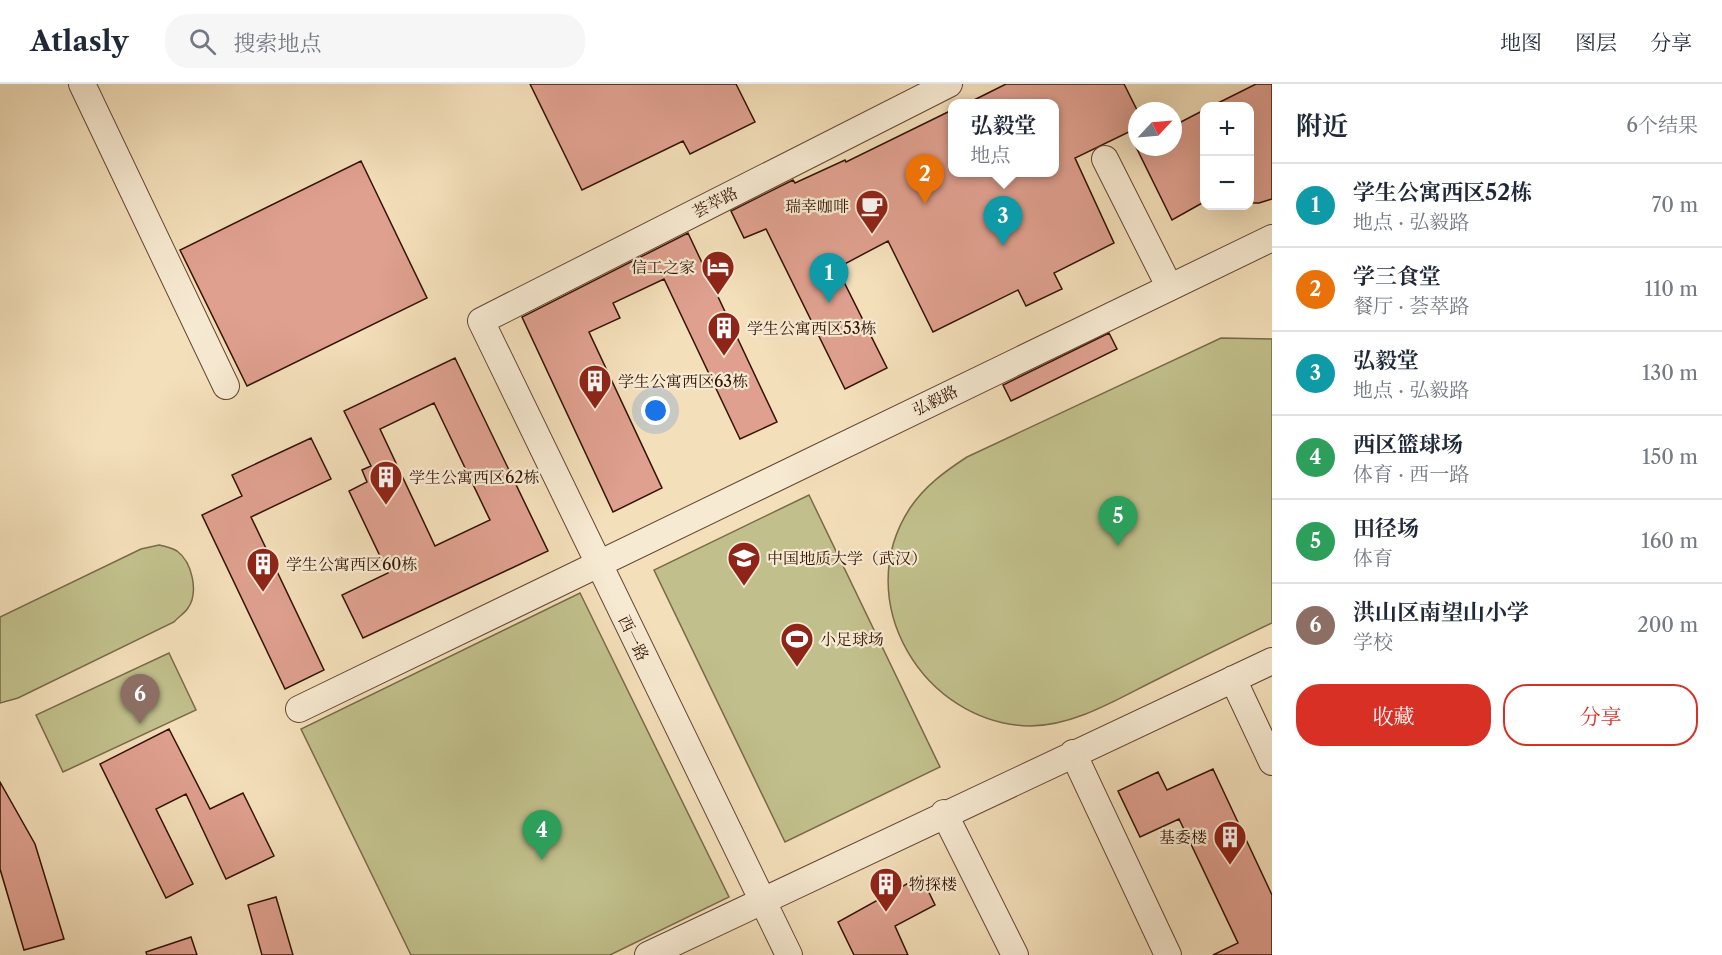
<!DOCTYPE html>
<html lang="zh">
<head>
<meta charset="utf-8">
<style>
  body { margin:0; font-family:"Libre Caslon Text","Noto Serif SC",serif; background:#f6f6f7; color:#1f2937 }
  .controls { position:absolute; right:18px; top:18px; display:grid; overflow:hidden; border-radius:12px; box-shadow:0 6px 24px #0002 }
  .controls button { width:54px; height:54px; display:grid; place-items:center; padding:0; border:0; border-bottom:2px solid #e0e1e3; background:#fff; color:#1f2937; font:30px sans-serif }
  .compass { position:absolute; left:1128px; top:18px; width:54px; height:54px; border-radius:50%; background:#fff; box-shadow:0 6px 24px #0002; rotate:64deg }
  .you { position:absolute; left:656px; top:327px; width:21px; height:21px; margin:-15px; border:4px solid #fff; border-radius:50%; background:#1a73e8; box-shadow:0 0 0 9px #1a73e833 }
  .badge { display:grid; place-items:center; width:39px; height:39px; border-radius:50%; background:#d93025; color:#fff; font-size:20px; font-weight:700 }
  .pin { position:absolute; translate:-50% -50px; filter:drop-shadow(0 2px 3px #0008) }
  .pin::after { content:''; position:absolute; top:32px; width:21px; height:18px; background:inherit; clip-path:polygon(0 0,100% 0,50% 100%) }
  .popup { position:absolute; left:948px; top:15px; width:111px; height:78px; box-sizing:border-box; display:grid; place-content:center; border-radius:12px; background:#fff; filter:drop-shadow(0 2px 4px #0005); font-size:20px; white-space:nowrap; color:#747a83 }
  .popup b { font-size:22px; color:#1f2937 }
  .popup::after { content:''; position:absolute; left:50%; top:100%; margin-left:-12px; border:12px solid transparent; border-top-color:#fff }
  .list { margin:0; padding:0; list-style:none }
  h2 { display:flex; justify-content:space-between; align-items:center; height:78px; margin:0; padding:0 24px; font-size:26px }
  h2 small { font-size:20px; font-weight:400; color:#747a83 }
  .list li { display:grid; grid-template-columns:39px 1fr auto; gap:18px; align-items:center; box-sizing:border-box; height:84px; padding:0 24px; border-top:2px solid #e0e1e3 }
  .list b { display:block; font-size:22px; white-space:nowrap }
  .list p { margin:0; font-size:20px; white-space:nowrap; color:#747a83 }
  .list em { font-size:20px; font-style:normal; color:#747a83 }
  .actions { display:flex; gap:12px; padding:18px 24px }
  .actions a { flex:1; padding:14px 0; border:2px solid #d93025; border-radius:24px; text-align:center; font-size:21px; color:#d93025 }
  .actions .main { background:#d93025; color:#fff }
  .icon { flex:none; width:33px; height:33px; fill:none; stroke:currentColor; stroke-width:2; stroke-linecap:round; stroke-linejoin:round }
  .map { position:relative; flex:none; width:1272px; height:871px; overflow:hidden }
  header { display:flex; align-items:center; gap:36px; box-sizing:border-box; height:84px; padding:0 30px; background:#fff; border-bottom:2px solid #e0e1e3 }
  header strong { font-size:28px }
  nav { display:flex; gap:33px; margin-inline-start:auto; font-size:21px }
  .search { width:420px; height:54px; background:#f6f6f7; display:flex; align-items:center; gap:15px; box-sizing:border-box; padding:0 21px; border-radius:24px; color:#747a83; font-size:22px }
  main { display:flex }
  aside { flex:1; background:#fff }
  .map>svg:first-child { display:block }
  .green { fill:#c1c08c; stroke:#7a6a48; stroke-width:1.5 }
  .building { fill:#dfa08f; stroke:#341304; stroke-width:1.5; fill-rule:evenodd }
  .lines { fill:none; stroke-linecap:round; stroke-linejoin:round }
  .minor-casing { stroke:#644632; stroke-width:28 }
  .minor { stroke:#f7ead2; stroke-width:26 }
  .labels { text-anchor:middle; stroke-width:4.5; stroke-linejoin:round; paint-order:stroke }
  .street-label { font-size:16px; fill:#341304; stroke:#f7ead2 }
  .poi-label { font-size:16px; fill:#341304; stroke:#f7ead2; text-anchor:start }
</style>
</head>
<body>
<header>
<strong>Atlasly</strong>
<div class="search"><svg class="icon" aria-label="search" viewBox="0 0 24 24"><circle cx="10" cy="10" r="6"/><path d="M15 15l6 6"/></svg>搜索地点</div>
<nav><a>地图</a><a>图层</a><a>分享</a></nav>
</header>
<main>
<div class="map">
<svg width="1272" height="871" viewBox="0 0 1272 871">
  <rect width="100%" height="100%" fill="#f3dfba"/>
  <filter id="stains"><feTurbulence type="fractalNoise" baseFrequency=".00333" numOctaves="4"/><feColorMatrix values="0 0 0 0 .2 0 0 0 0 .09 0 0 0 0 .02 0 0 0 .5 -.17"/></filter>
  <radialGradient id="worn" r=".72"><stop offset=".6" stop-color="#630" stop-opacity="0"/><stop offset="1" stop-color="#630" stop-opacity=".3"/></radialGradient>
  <path class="green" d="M1221 254 1272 255V539C1234 557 1196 576 1158 595 1119 614 1075 642 1030 642 924 640 849 517 910 424 925 402 944 388 967 373Z
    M809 411 940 683 785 758 654 486Z
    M159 461C164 462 172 464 177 467 192 478 199 508 188 524 185 529 178 533 174 538L18 614 0 619V533L141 465Z
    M580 509 729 813 610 871H411L301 645Z
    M169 569 196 626 63 688 36 631Z"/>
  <path class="building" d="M530 0H736L755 38 690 70 683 57 582 106Z
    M1006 0H1124L1137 26V44L1075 74 1114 159 1054 189 1062 205 1026 222 1018 206 933 248 888 157 837 184 887 284 845 305 766 145 744 154 731 127 793 96 795 99 845 76 846 78 952 26V88H1054V20H966Z
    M1256 0H1272V115L1259 119H1250V22H1212Z
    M1204 26V118L1172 136 1136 63H1173V42Z
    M361 77 427 214 247 302 180 166Z
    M688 149 777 338 740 355 664 195 613 219 620 234 589 248 662 404 613 428 522 233Z
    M1109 249 1117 265 1011 317 1003 301Z
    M455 274 548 467 363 554 342 511 388 489 349 407 367 398 362 386 371 382 344 327ZM434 319 490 436 435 462 380 345Z
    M311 354 331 395 251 433 324 586 285 605 202 431 242 412 232 391Z
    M169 645 210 725 243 709 274 772 226 795 186 710 156 725 193 800 166 814 100 680Z
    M1213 685 1272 811V871H1213L1238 859 1179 735 1140 753 1118 707 1158 688 1167 706Z
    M0 698 35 760 64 855 24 866 0 785Z
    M921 792 935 821 895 842 908 871H854L838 838Z
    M276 813 293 871H262L248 821Z
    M191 853 197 871H147L146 868Z"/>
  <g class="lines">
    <g class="minor-casing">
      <path id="minor" d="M82 0 226 302
        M1105 75 1169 202
        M1233 595 1272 678
        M299 625 1272 154
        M1073 669 1168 871
        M944 729 1015 871
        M648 871 1272 577
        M789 871 481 237 949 0"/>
    </g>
    <use href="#minor" class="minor"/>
  </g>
  <defs>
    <g id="cafe-pin" transform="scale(1.725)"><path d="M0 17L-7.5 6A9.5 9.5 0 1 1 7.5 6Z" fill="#8f2418" stroke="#f7ead2"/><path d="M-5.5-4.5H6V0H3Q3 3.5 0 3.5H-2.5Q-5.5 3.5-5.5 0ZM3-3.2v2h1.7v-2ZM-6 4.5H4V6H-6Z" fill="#fff"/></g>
    <g id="hotel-pin" transform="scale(1.725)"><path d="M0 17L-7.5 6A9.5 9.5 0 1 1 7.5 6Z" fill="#8f2418" stroke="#f7ead2"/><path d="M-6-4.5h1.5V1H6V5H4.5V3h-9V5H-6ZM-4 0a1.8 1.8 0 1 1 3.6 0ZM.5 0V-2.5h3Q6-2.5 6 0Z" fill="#fff"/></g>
    <g id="building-pin" transform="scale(1.725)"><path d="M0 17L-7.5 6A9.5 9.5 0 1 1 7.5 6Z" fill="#8f2418" stroke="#f7ead2"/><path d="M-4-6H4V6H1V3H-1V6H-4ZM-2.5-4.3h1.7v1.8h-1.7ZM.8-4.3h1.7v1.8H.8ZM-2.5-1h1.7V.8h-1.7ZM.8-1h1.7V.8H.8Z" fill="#fff"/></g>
    <g id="university-pin" transform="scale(1.725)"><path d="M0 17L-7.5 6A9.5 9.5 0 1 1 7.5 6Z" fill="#8f2418" stroke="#f7ead2"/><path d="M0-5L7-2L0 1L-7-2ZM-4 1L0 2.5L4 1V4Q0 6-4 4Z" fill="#fff"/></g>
    <g id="stadium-pin" transform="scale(1.725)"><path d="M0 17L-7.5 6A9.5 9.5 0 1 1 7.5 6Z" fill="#8f2418" stroke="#f7ead2"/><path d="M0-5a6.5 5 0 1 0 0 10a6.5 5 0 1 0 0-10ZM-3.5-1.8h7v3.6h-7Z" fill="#fff"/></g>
  </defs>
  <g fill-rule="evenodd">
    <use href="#cafe-pin" x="872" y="122"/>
    <use href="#hotel-pin" x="718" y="183"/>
    <use href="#building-pin" x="724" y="244"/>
    <use href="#building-pin" x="595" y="297"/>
    <use href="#building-pin" x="386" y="393"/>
    <use href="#university-pin" x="744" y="474"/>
    <use href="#building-pin" x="263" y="480"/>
    <use href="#stadium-pin" x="797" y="555"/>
    <use href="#building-pin" x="1230" y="753"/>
    <use href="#building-pin" x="886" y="800"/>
  </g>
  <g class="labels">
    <g class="street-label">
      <text transform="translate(715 118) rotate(-27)" y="6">荟萃路</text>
      <text transform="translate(935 316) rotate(-26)" y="6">弘毅路</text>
      <text transform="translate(634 554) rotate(64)" y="6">西一路</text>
    </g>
    <g class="poi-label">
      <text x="849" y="128" text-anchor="end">瑞幸咖啡</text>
      <text x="695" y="189" text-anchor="end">信工之家</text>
      <text x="747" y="250">学生公寓西区53栋</text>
      <text x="618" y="303">学生公寓西区63栋</text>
      <text x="409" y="399">学生公寓西区62栋</text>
      <text x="767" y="480">中国地质大学（武汉）</text>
      <text x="286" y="486">学生公寓西区60栋</text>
      <text x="820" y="561">小足球场</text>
      <text x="1207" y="759" text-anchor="end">基委楼</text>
      <text x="909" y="806">物探楼</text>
    </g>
  </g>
  <rect width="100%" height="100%" filter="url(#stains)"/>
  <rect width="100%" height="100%" fill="url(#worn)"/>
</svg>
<div class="controls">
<button>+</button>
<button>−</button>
</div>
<svg class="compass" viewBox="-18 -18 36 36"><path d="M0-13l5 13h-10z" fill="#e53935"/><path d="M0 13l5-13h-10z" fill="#747a83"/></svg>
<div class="you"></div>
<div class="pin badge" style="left:829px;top:219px;background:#0f9aa8">1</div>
<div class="pin badge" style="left:925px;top:120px;background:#e8710a">2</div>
<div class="pin badge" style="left:1003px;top:162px;background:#0f9aa8">3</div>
<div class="popup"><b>弘毅堂</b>地点</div>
<div class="pin badge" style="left:542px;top:776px;background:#2e9e5b">4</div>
<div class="pin badge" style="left:1118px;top:462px;background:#2e9e5b">5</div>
<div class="pin badge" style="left:140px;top:640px;background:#8d6e63">6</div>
</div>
<aside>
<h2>附近<small>6个结果</small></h2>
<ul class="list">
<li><span class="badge" style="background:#0f9aa8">1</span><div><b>学生公寓西区52栋</b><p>地点 · 弘毅路</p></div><em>70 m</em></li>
<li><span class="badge" style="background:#e8710a">2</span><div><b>学三食堂</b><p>餐厅 · 荟萃路</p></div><em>110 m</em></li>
<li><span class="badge" style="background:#0f9aa8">3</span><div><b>弘毅堂</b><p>地点 · 弘毅路</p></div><em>130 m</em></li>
<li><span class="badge" style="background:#2e9e5b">4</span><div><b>西区篮球场</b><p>体育 · 西一路</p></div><em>150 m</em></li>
<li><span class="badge" style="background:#2e9e5b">5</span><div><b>田径场</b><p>体育</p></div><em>160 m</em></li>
<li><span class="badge" style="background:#8d6e63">6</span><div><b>洪山区南望山小学</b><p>学校</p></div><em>200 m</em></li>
</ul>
<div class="actions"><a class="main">收藏</a><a>分享</a></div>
</aside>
</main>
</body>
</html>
